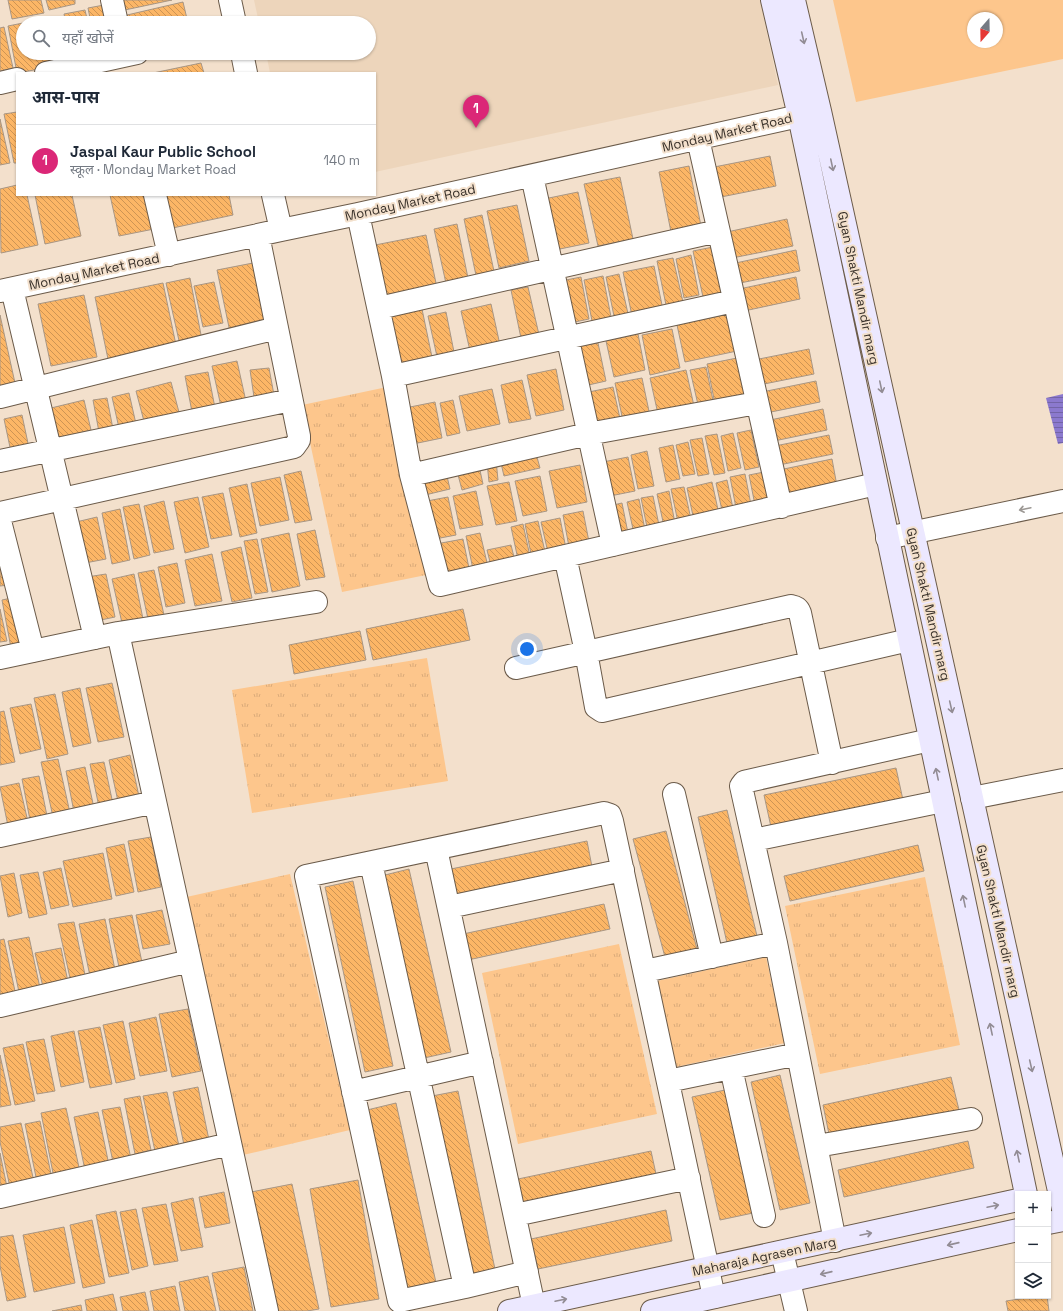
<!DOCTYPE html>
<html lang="hi">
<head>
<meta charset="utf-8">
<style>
  body { margin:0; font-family:"Space Grotesk","Noto Sans Devanagari",sans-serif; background:#f2f2f3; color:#1f2937 }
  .controls { position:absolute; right:12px; bottom:12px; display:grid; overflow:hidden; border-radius:0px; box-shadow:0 1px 3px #0004 }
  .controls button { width:36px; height:36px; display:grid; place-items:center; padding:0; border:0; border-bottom:1px solid #e0e1e3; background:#fff; color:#1f2937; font:20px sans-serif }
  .compass { position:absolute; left:967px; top:12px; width:36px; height:36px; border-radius:50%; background:#fff; box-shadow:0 1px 3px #0004; rotate:200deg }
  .you { position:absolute; left:527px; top:649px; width:14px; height:14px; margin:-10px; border:3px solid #fff; border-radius:50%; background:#1a73e8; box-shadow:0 0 0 6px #1a73e833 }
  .badge { display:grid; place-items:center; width:26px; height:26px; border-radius:50%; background:#db2777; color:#fff; font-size:13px; font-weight:700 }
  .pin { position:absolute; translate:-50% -33px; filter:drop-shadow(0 1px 2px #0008) }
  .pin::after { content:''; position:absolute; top:21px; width:14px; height:12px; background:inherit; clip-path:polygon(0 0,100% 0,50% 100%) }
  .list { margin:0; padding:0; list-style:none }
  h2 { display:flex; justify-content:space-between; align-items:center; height:52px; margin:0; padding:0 16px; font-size:17px }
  h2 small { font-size:13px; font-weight:400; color:#747a83 }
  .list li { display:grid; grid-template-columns:26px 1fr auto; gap:12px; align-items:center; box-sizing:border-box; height:72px; padding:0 16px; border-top:1px solid #e0e1e3 }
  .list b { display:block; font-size:15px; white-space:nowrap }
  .list p { margin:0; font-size:13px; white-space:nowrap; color:#747a83 }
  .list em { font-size:13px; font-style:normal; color:#747a83 }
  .icon { flex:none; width:22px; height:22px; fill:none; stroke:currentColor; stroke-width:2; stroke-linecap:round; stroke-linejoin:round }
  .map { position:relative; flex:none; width:1063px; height:1311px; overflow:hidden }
  .search { position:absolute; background:#fff; box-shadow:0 1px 3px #0004; left:16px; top:16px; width:360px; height:44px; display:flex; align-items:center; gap:10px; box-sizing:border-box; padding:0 14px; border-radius:22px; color:#747a83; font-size:15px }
  .panel { position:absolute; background:#fff; box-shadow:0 1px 3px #0004; left:16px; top:72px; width:360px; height:124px; border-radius:0px }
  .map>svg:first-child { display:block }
  .built { fill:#edd5bb }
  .green { fill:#fdc68c; fill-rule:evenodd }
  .park { fill:url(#park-tufts) }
  .water { fill:url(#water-rules) }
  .building { fill:url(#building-back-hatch); stroke:#a89684 }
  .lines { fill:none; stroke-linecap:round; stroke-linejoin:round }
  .street-casing { stroke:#6b5b4a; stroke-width:24 }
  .secondary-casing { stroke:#6b5b4a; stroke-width:24 }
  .street { stroke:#fff; stroke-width:22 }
  .secondary { stroke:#ece8ff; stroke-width:22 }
  .oneway { stroke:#928c94 }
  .oneway2 { stroke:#9c9894 }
  .labels { text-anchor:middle; stroke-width:4; stroke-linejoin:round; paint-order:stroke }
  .street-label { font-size:13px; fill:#383029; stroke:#f3e0cc }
</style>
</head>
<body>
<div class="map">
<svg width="1063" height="1311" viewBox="0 0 1063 1311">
  <defs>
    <pattern id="park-tufts" width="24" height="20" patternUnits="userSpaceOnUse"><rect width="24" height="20" fill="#fdc68c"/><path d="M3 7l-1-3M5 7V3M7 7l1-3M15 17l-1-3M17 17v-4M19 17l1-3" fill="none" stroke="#daaa79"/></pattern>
    <pattern id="water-rules" width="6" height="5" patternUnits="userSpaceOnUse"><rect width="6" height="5" fill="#8b79ce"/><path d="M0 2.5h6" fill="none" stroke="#7364a7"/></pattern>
    <pattern id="building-back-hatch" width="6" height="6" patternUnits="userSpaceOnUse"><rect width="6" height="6" fill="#fcb666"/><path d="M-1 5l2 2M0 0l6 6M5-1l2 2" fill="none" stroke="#cd9454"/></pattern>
  </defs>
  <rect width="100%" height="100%" fill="#f3e0cc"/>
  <path class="built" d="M254 0H760L778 85 375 172V73H270L266 53H369V23H259Z"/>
  <path class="green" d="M833 0H1063V59L856 102ZM973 18H997V42H973Z"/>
  <path class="park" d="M387 387 426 575 342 592 302 405Z
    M427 658 448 781 252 813 232 690Z
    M290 874 350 1130 243 1155 182 898Z
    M925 877 960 1045 820 1074 785 906Z
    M619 944 657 1114 518 1144 482 973Z
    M766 957 785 1043 676 1067 657 981Z"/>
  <path class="water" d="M1063 394V443L1058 444 1046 398Z"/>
  <path class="building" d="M8 0H41L44 13 12 19Z
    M46 0H75V4L49 10Z
    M118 0H172L120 11Z
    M183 2 188 23H129L127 15Z
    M104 5 107 23H91L88 8Z
    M85 10 88 23H66L64 14Z
    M52 18 53 23H25Z
    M23 23V53H59L62 65 17 73 8 26Z
    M4 27 13 68 0 71V28Z
    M201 63 204 73H153Z
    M17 112V163H14L4 114Z
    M0 119 10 163 0 165Z
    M770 156 776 186 716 198 709 168Z
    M689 166 701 226 671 232 659 172Z
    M620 177 633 239 598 246 584 184Z
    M17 185V195H27L38 245 1 253 0 189Z
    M578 192 589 243 555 250 544 199Z
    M35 195H72L81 236 45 244Z
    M110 195H147L154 229 119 236Z
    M171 195H229L233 215 168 229 161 197Z
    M517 205 529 261 499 268 487 211Z
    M482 215 495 276 477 280 464 219Z
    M787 219 793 246 732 258 727 232Z
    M457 224 469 283 447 288 434 229Z
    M426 235 437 288 381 299 370 246Z
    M713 247 722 294 703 297 693 251Z
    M796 250 800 271 735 284 731 264Z
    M691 255 699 295 684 298 676 259Z
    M673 258 683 302 666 305 657 261Z
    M253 263 266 325 230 332 217 270Z
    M654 266 663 310 632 316 623 272Z
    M619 274 629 318 615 321 606 277Z
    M603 276 612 322 593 326 584 280Z
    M581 277 589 319 570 323 561 281Z
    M796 277 800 299 744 311 739 289Z
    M190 278 202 340 180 345 166 283Z
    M214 282 223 323 203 327 194 286Z
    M163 283 176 345 108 359 95 297Z
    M528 287 540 339 522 343 511 290Z
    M84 295 97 357 51 366 38 304Z
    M491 304 500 345 470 351 461 311Z
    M422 309 433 362 401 369 390 316Z
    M446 312 455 357 438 361 428 316Z
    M729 314 737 351 685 362 677 325Z
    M0 315 15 383 0 386Z
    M672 329 680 368 650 375 642 335Z
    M638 334 645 370 614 377 606 341Z
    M598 343 606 381 584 386 575 347Z
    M809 349 814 374 759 385 754 360Z
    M737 358 745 397 715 404 707 364Z
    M237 361 247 406 222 411 212 366Z
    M706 367 714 405 699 409 690 370Z
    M269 368 274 395 254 397 250 370Z
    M556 369 564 410 536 416 527 375Z
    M686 370 694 406 658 414 650 378Z
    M208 372 216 413 193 417 185 376Z
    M642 378 650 416 623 421 615 383Z
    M522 380 531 419 509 423 501 385Z
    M816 381 820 402 766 413 762 392Z
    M171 382 180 416 145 425 136 391Z
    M613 387 621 423 592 429 584 393Z
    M492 389 500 424 467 431 459 396Z
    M129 393 136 424 119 428 112 397Z
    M107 398 113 429 99 432 93 400Z
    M84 400 91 430 59 438 51 408Z
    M453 400 460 433 447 436 440 403Z
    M435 402 442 438 413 444 405 408Z
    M823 409 827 430 774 441 770 420Z
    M22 415 29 448 11 452 4 419Z
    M751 430 759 467 745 470 737 433Z
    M733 433 741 468 728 471 721 436Z
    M717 434 725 473 714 475 705 436Z
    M829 435 833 454 779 465 775 446Z
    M702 438 709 474 698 476 690 440Z
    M688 442 695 474 683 476 676 445Z
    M673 445 680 479 666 482 659 448Z
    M535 450 540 468 504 476 500 459Z
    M647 451 654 486 638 489 631 455Z
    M628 457 635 491 610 496 603 462Z
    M832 459 837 486 785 497 779 470Z
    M496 460 498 480 489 482 487 462Z
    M580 465 587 502 557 508 549 471Z
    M479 466 483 484 462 490 457 471Z
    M301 471 312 520 295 523 284 475Z
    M446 472 450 489 425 495 421 478Z
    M764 472 771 507 756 510 749 475Z
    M745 474 752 510 737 513 730 477Z
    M540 476 547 511 523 516 515 481Z
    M280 477 289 520 260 526 251 483Z
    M727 480 734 513 723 515 716 483Z
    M509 482 517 521 496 525 487 486Z
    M712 482 720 519 695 525 687 488Z
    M247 484 257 533 240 537 229 488Z
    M684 487 692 524 679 527 671 489Z
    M476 491 483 525 460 529 453 496Z
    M669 491 676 529 665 531 657 494Z
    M223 493 232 535 211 539 202 497Z
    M653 496 660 530 648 532 641 498Z
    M198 497 209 547 185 553 174 502Z
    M448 497 456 535 435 539 427 501Z
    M639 499 646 535 635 538 627 502Z
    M164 501 174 549 154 553 144 506Z
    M622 503 628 533 615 536 609 506Z
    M139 504 150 555 134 559 123 507Z
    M120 509 130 560 112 564 102 513Z
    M583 511 590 547 570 552 563 515Z
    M97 517 106 559 85 563 76 522Z
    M560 518 567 554 549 557 541 522Z
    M538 521 546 556 532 559 525 524Z
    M523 524 531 561 519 564 511 527Z
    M315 530 325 577 306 580 297 534Z
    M289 533 300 586 272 592 261 539Z
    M480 533 489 571 474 574 466 536Z
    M0 537 9 585 0 586Z
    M257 539 268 592 255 594 244 541Z
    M463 539 470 573 443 579 436 544Z
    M511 545 516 565 492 570 487 550Z
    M241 547 252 598 232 602 221 552Z
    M212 554 222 601 195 606 185 560Z
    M177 563 185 603 166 607 158 567Z
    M154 570 164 615 148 619 138 573Z
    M106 574 115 617 96 621 87 577Z
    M134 574 143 619 122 623 112 579Z
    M16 597 25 646 11 648 2 600Z
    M0 609 7 641 0 642Z
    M463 609 470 640 373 660 366 629Z
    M360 631 366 660 294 674 289 645Z
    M112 683 124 737 98 742 86 688Z
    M80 688 91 743 73 747 62 692Z
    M55 694 68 754 47 759 34 698Z
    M31 704 41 749 20 754 10 708Z
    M4 711 15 762 0 765V712Z
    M130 755 140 801 119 806 109 760Z
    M58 759 70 813 53 817 41 762Z
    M104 762 113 804 99 807 90 764Z
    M85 767 94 808 74 812 66 771Z
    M896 768 903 800 771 827 764 795Z
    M39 776 47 816 30 820 22 779Z
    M19 783 28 822 8 826 0 787Z
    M727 810 757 936 727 943 698 817Z
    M666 831 697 949 665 957 633 839Z
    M151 837 161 887 138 892 128 841Z
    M587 841 593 872 452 901 446 870Z
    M124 844 134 892 116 896 106 848Z
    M918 845 924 871 790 901 784 876Z
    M103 853 112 899 73 907 63 861Z
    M61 868 69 905 51 909 43 872Z
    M409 869 451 1052 424 1058 381 876Z
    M38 872 47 914 29 918 20 875Z
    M14 873 22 913 8 917 0 876Z
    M353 881 393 1066 365 1072 325 887Z
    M604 904 610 929 468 960 463 934Z
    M162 910 170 944 143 949 136 915Z
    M132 915 143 967 120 972 109 919Z
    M105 919 115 970 90 976 79 924Z
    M74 922 85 975 70 978 58 924Z
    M29 937 40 988 19 992 8 941Z
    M4 939 16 996 0 999V940Z
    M61 948 68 982 43 987 35 953Z
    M188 1009 201 1071 172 1077 159 1014Z
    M156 1017 167 1071 140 1076 129 1023Z
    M123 1021 135 1079 116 1083 103 1025Z
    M100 1027 112 1084 90 1088 78 1031Z
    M74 1031 84 1082 61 1087 51 1036Z
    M44 1039 55 1091 37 1094 26 1042Z
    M23 1044 35 1101 15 1105 3 1048Z
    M0 1055 11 1105 0 1107Z
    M780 1075 810 1203 780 1210 751 1082Z
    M951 1077 959 1110 830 1139 823 1105Z
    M198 1087 209 1140 184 1145 173 1092Z
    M725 1090 753 1213 720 1220 692 1097Z
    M458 1091 496 1274 470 1279 432 1096Z
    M167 1092 179 1146 155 1151 143 1096Z
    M140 1096 151 1150 135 1154 124 1099Z
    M396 1103 437 1287 408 1293 367 1110Z
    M120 1107 131 1159 113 1162 102 1110Z
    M66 1108 80 1172 54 1178 41 1113Z
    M98 1112 110 1170 86 1175 74 1117Z
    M40 1121 51 1174 36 1177 25 1124Z
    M21 1123 34 1182 10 1187 0 1142V1127Z
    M968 1141 974 1168 844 1197 838 1170Z
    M651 1151 656 1174 523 1202 518 1179Z
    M0 1153 8 1192 0 1193Z
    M358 1180 379 1299 331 1307 310 1189Z
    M292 1184 319 1309 307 1311H276L251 1192Z
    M224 1192 230 1223 205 1228 199 1197Z
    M193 1198 203 1247 181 1251 171 1203Z
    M166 1204 178 1261 154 1265 142 1208Z
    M136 1209 148 1266 132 1270 120 1212Z
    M666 1210 672 1241 538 1269 531 1239Z
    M116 1211 129 1273 109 1277 96 1215Z
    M92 1220 105 1283 83 1288 70 1225Z
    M64 1227 75 1283 34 1292 23 1235Z
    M13 1235 26 1297 7 1301 0 1266V1237Z
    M244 1267 253 1311H220L212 1273Z
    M208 1276 216 1311H185L179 1282Z
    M175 1286 180 1311H154L150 1291Z
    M145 1292 149 1311H123L120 1297Z
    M113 1294 117 1311H87L85 1300Z
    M1039 1296H1047L1049 1311H1008L1006 1301Z
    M81 1305 82 1311H52Z"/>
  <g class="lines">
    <g class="street-casing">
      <path id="street" d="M112 0 117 23
        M230 0 235 23
        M242 53 246 73
        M46 73 137 53
        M0 83 17 79
        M698 139 781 507
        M532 176 613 545
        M155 195 169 255
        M273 195 281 230
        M358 214 393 376 734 301
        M12 289 95 638
        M0 291 281 230 358 214 817 112
        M379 308 718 231
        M393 376 411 475 440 585 876 484
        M0 397 277 328
        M0 461 291 400
        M411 475 588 434 757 403
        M0 513 294 447 299 440V436L258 235
        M0 521 33 651
        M887 538 1063 501
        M565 556 586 652 596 707 602 711 909 640
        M118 633 267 1311
        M0 658 118 633 316 602
        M516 668 791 606C796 607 798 608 800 613L832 763
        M674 794 712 957
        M972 798 1063 780
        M0 836 155 802
        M754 840 943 801
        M436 849 534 1306
        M371 863 465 1287
        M449 907 623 870
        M645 971 776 943
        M0 1006 190 961
        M731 1068 764 1216
        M668 1081 798 1054
        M353 1092 482 1062
        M817 1146 971 1119
        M0 1197 230 1144
        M515 1215 689 1178
        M835 1241 776 943 741 786 744 782 748 781 930 740
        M782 1252 796 1311
        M527 1272 465 1287 399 1301 306 876 604 813 610 815 612 821 714 1297"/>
    </g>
    <g class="secondary-casing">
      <path id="secondary" d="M772 0 799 116 1026 1194
        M794 0 820 111 1063 1209
        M1048 1223 1063 1220
        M509 1311 1018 1200
        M652 1311 1018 1230"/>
    </g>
    <use href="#street" class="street"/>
    <use href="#secondary" class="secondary"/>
  </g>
  <defs><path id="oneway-shaft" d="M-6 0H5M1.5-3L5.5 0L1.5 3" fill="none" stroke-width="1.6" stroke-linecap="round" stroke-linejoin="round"/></defs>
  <g class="oneway">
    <use href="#oneway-shaft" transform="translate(803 38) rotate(77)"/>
    <use href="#oneway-shaft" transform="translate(832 165) rotate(78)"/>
    <use href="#oneway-shaft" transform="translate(881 387) rotate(78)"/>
    <use href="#oneway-shaft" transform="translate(951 707) rotate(77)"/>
    <use href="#oneway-shaft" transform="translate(937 774) rotate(-102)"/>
    <use href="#oneway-shaft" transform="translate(964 901) rotate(-102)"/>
    <use href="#oneway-shaft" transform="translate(991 1029) rotate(-102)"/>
    <use href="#oneway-shaft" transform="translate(1031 1066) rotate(77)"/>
    <use href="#oneway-shaft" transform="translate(1018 1156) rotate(-102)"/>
    <use href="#oneway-shaft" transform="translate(993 1206) rotate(-12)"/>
    <use href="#oneway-shaft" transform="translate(866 1234) rotate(-12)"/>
    <use href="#oneway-shaft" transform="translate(953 1244) rotate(167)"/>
    <use href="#oneway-shaft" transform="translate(826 1273) rotate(167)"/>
    <use href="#oneway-shaft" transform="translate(561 1300) rotate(-12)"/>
  </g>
  <use class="oneway2" href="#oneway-shaft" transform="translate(1025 509) rotate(168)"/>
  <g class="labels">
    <g class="street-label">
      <text transform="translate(727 132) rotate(-13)" y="5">Monday Market Road</text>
      <text transform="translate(410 202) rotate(-12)" y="5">Monday Market Road</text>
      <text transform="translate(94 271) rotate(-12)" y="5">Monday Market Road</text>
      <text transform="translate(859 288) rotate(78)" y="5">Gyan Shakti Mandir marg</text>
      <text transform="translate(929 604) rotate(77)" y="5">Gyan Shakti Mandir marg</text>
      <text transform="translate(999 921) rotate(77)" y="5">Gyan Shakti Mandir marg</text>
      <text transform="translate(764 1256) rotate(-12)" y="5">Maharaja Agrasen Marg</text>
    </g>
  </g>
</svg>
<div class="controls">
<button>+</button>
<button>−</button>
<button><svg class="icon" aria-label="layers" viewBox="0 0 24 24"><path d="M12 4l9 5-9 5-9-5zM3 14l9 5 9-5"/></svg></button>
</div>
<svg class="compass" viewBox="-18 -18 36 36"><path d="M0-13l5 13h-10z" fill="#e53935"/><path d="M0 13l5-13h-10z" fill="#747a83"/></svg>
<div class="you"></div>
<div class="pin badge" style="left:476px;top:128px">1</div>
<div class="search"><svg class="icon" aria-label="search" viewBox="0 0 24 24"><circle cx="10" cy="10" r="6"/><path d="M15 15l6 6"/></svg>यहाँ खोजें</div>
<section class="panel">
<h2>आस-पास<small></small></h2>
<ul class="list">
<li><span class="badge">1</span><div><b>Jaspal Kaur Public School</b><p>स्कूल · Monday Market Road</p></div><em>140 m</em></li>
</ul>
</section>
</div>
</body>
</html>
